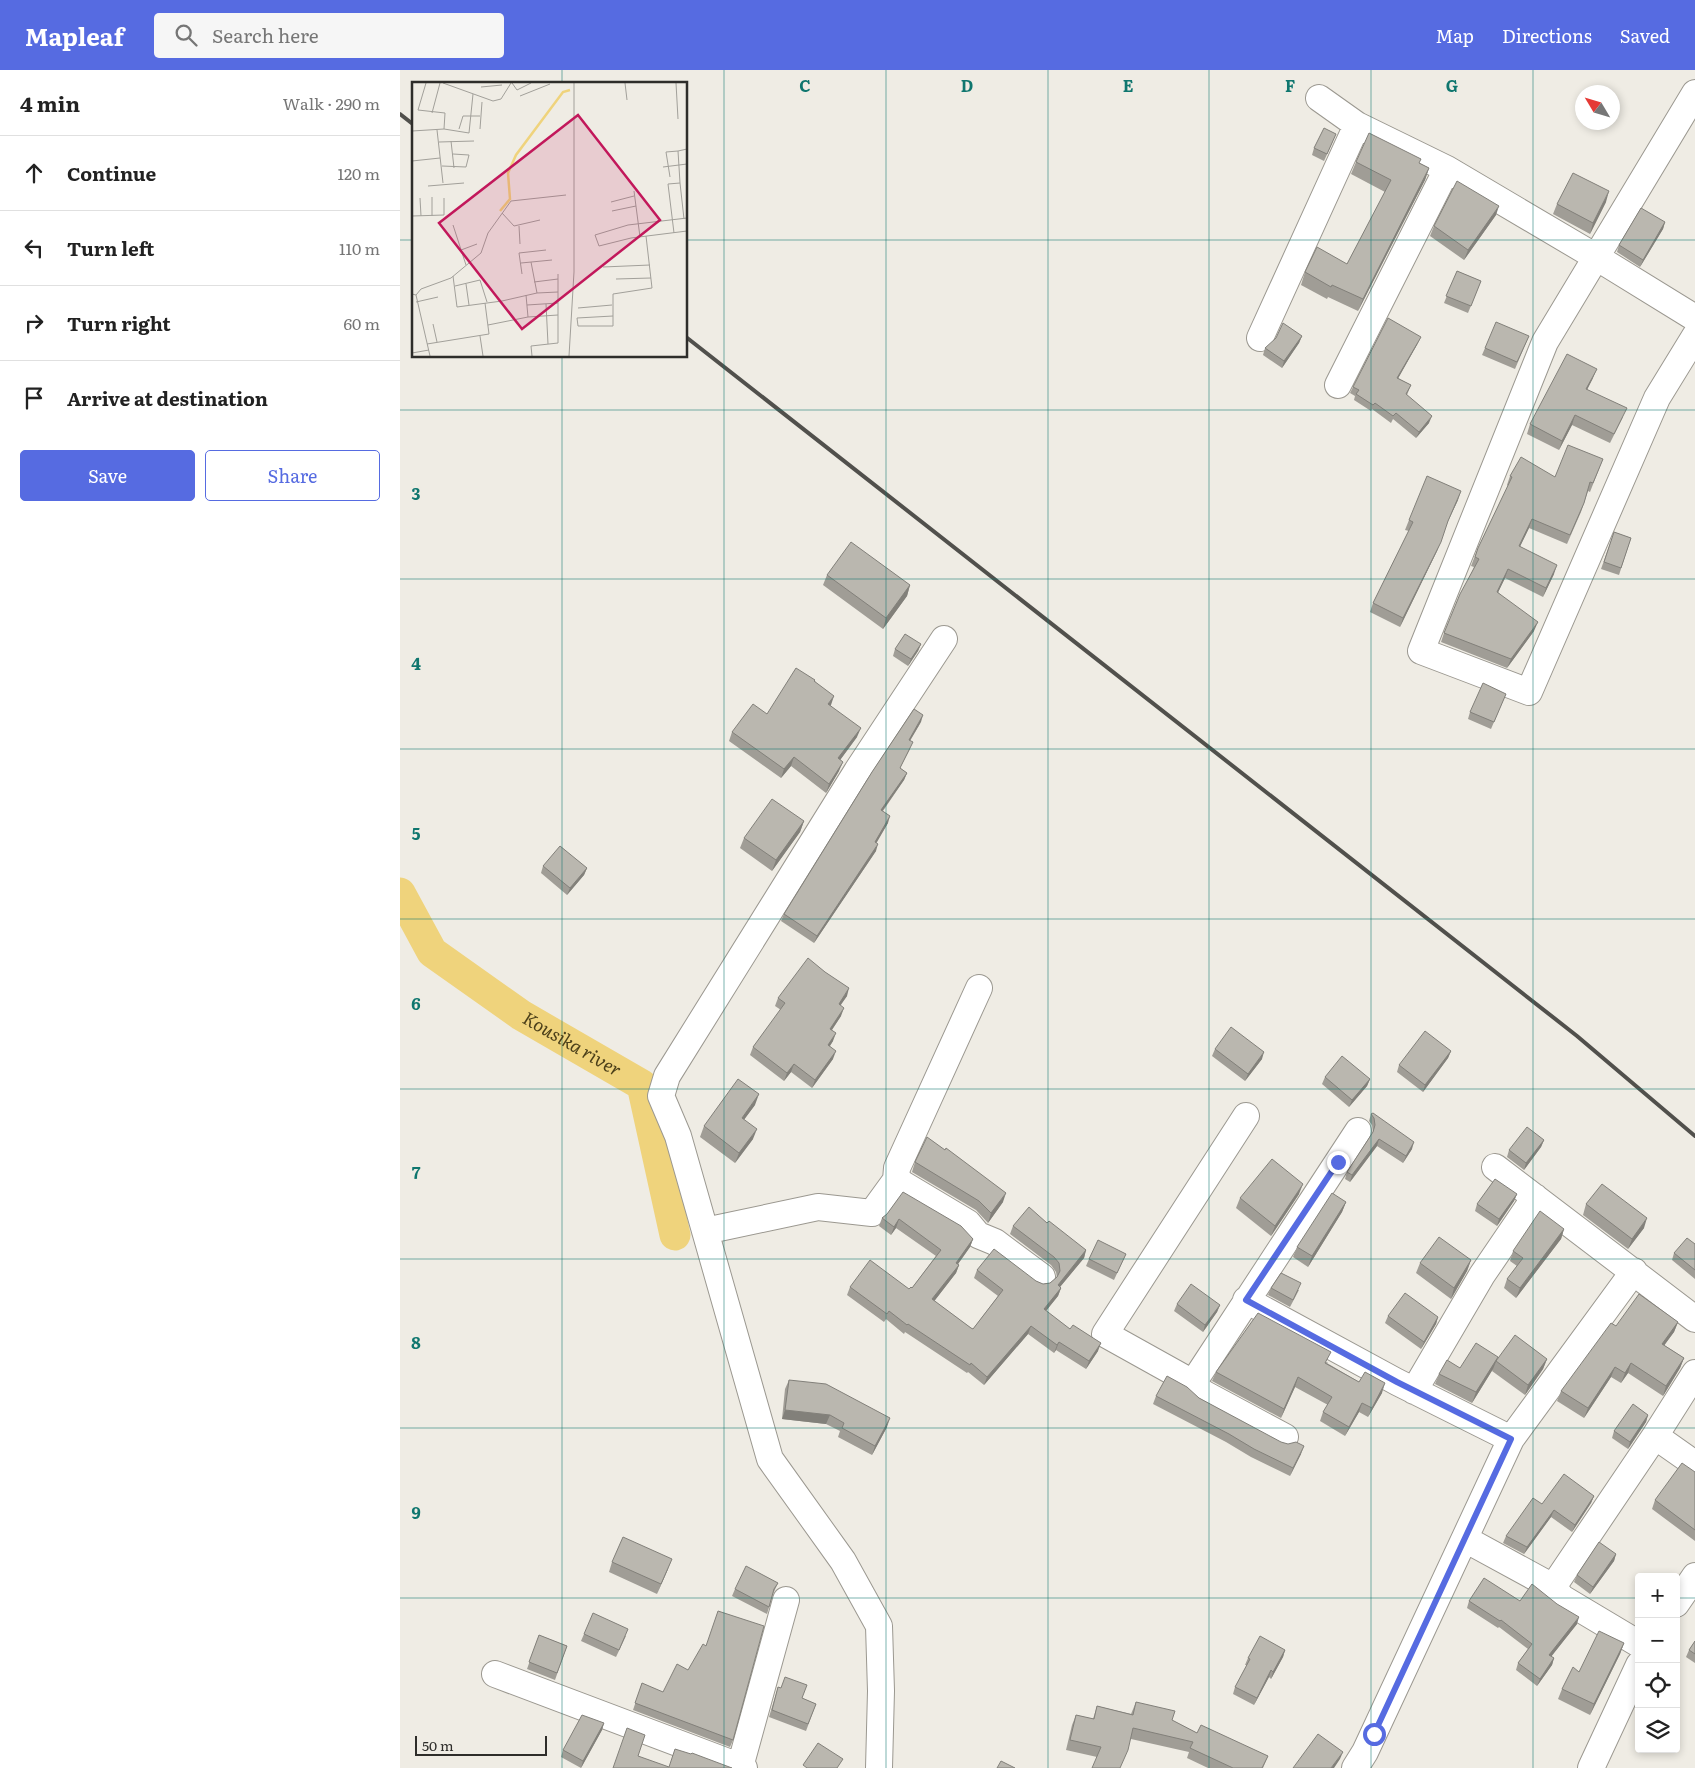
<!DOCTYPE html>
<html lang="en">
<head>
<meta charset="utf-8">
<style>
  body { margin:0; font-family:Literata,serif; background:#f6f6f6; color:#222 }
  .controls { position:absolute; right:15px; bottom:15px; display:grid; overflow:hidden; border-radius:5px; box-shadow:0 2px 8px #0003 }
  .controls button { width:45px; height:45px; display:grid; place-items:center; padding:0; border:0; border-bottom:1px solid #e0e0e0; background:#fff; color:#222; font:25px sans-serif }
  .compass { position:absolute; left:1175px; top:15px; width:45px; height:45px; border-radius:50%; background:#fff; box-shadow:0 2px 8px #0003; rotate:308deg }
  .scale { position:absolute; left:15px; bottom:12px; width:132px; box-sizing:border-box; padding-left:5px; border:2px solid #2e2d2a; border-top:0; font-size:14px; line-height:18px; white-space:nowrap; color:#2e2d2a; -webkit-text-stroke:4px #efece4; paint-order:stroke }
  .stop { position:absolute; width:15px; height:15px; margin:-11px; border:4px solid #566be1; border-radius:50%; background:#fff }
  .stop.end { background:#566be1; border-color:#fff; box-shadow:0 1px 5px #0008 }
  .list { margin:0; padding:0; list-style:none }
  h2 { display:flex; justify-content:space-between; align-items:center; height:65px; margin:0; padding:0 20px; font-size:21px }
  h2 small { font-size:16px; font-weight:400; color:#767676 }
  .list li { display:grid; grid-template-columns:32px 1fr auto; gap:15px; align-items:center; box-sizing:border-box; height:75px; padding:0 20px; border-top:1px solid #e0e0e0 }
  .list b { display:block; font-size:19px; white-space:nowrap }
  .list em { font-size:16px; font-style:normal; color:#767676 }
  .actions { display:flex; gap:10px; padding:15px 20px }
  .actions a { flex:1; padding:11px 0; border:1px solid #566be1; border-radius:5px; text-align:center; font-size:18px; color:#566be1 }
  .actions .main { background:#566be1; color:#fff }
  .icon { flex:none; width:28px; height:28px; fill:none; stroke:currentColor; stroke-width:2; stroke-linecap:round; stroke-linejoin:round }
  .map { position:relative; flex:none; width:1295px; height:1698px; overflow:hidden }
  header { display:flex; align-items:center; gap:30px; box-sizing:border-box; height:70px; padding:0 25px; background:#566be1; color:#fff }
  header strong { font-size:24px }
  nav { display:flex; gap:28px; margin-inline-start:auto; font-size:18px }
  .search { width:350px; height:45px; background:#f6f6f6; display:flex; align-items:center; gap:12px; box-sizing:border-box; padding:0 18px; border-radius:5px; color:#767676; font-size:19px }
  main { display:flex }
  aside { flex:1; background:#fff }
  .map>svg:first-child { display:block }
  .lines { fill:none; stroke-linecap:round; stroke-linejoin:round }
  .river { stroke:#efd37c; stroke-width:31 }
  .minor-casing { stroke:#9b9890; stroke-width:28 }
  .minor { stroke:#fff; stroke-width:26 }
  .rail { stroke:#51504c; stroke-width:4 }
  .wall { fill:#a09d96 }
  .shaded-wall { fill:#82807a }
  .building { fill:#bab7af; stroke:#82807a }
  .route { stroke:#566be1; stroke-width:6 }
  .grid { fill:none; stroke:#0f766e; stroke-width:1; stroke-opacity:0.55 }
  .labels { text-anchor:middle; stroke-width:5; stroke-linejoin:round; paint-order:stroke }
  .water-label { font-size:18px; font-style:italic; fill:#4c401a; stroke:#efece4 }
  .inset-river { fill:none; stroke:#efd37c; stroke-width:2.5 }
  .inset-road { fill:none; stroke:#a2a09a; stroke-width:1 }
  .view { fill:#c2185b; fill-opacity:0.15; stroke:#c2185b; stroke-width:2.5 }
  .inset-edge { fill:none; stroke:#2e2d2a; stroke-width:2.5 }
  .grid-label { font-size:16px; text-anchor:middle; font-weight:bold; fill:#0f766e; stroke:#efece4; stroke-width:5; stroke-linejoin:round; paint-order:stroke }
</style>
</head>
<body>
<header>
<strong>Mapleaf</strong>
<div class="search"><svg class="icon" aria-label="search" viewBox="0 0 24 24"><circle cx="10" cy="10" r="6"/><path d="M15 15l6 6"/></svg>Search here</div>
<nav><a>Map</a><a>Directions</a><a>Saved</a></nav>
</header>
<main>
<aside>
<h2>4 min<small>Walk · 290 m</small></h2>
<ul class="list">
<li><svg class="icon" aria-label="ahead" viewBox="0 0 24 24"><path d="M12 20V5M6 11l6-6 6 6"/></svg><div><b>Continue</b></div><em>120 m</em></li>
<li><svg class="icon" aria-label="left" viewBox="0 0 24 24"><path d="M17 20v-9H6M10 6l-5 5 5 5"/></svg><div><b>Turn left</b></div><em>110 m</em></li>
<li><svg class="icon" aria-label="right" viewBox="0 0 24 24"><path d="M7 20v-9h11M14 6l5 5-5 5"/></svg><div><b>Turn right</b></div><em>60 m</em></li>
<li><svg class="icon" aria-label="arrive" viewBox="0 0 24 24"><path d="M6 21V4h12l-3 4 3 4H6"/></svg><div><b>Arrive at destination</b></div></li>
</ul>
<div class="actions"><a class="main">Save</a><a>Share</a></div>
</aside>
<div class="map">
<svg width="1295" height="1698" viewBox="0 0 1295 1698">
  <rect width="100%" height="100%" fill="#efece4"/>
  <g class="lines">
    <path class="river" id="s1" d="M0 823 32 882 121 945 242 1015 275 1165"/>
    <g class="minor-casing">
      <path id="minor" d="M1295 23 1145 272 1021 581 1129 622 1257 328 1295 266
        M919 28 957 55 1047 99 1196 187 1295 248
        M860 268 957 55
        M938 315 1047 99
        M846 1046 705 1264 793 1313 803 1323 885 1367
        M1095 1097 1295 1249
        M496 1110 568 1153 578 1165 595 1172 642 1207
        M305 1161 418 1137 472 1143 496 1110 497 1098 579 918
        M846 1230 997 1312 1111 1369 965 1682 955 1698
        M793 1313 958 1061
        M1014 1321 1082 1205 1135 1127
        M1255 1366 1295 1394
        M1111 1369 1234 1201
        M1065 1469 1153 1517 1162 1528 1239 1574
        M1153 1517 1255 1366 1295 1303
        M1276 1534 1295 1506
        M95 1604 344 1698
        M340 1697 386 1530
        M479 1698 481 1621 479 1556 443 1491 370 1389 278 1066 261 1026 267 1006 457 701 544 569
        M1191 1698 1239 1595"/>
    </g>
    <use href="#minor" class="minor"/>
    <path class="rail" d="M0 44 14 55
      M286 267 1177 966 1295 1066"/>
  </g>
  <path class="wall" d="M933 71 924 91 912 85 914 78Z
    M956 92 1020 93 1029 98 1025 110 958 241 928 227 927 229 901 215 905 202 947 194 985 122 951 104Z
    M1206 132 1190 164 1153 144 1157 134Z
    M1096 145 1064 190 1030 166 1034 156Z
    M1265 152 1263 159 1240 197 1217 182 1219 175Z
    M1057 201 1081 211 1068 243 1044 233Z
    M902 266 899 273 882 298 863 285 865 278Z
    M1129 266 1115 299 1082 285 1085 278Z
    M1018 273 998 308 1011 315 1007 325 1029 353 1016 368 993 349 991 353 972 339 971 341 954 330 955 326 950 323 953 317Z
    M1193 308 1187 319 1223 347 1210 373 1172 355 1159 380 1127 364 1130 354Z
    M1203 389 1190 422 1188 421 1181 442 1167 474 1129 458 1120 476 1154 504 1143 527 1105 508 1098 522 1134 561 1107 598 1041 572 1044 563 1074 497 1071 496 1078 478 1108 416 1107 415 1110 406 1155 407Z
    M1058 430 1045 457 1037 481 1000 557 970 542 973 533 1009 461 1005 460 1009 450Z
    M1214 462 1231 468 1219 505 1201 499Z
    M427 505 510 515 507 526 483 559 423 515Z
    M521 574 518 581 508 596 493 586 495 579Z
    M415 611 431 636 457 667 440 690 439 701 426 723 391 696 381 708 329 671 332 662 367 644Z
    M1106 624 1091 659 1068 649 1070 642Z
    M521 652 510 671V679L500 698 507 703 504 710 483 741 488 753 476 772V781L414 873 381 851 384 844Z
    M404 751 400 762 372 801 340 778 344 768Z
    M143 796 187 798 184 805 167 825 141 803Z
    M447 926 440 935 441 946 432 960 433 971 430 976 433 989 412 1018 391 1002 384 1011 350 985 353 977 381 940 375 936 378 928Z
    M815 979 862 989 845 1011 812 986Z
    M1051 981 1048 988 1023 1022 997 1002 999 995Z
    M925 1007 970 1009 967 1016 949 1037 922 1014Z
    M355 1035 344 1049 353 1069 335 1093 300 1067 304 1056Z
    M971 1044 1012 1079 1003 1093 977 1076 950 1112 945 1109 947 1102 973 1063 972 1055 969 1051Z
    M1144 1070 1141 1077 1124 1100 1107 1087 1109 1080Z
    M515 1092 603 1132 588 1153 576 1140 512 1102Z
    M899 1124 871 1166 836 1138 840 1128Z
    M1117 1124 1114 1131 1097 1156 1075 1141 1077 1134Z
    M946 1132 942 1142 908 1197 893 1187 897 1177Z
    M1186 1134 1244 1158 1228 1179 1183 1145Z
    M487 1144 573 1169 570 1177 558 1194 559 1195 556 1203 534 1231 571 1258 573 1259 598 1226 574 1208 577 1200 636 1211 643 1214 650 1213 657 1208 656 1202 651 1195 610 1164 613 1156 647 1153 686 1180 684 1188 660 1217 661 1218 658 1226 646 1241 698 1281 686 1299 656 1280 654 1283 628 1264 584 1315 568 1302 567 1303 505 1262 504 1264 486 1249 484 1252 447 1225 450 1217 509 1219 512 1218 536 1186 496 1158 491 1165 479 1156 482 1148Z
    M1164 1159 1161 1169 1116 1228 1104 1218 1107 1209 1117 1196 1110 1191 1113 1181Z
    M1295 1174V1209L1272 1190 1274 1183Z
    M726 1184 714 1210 686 1196 689 1189Z
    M1071 1190 1067 1201 1051 1229 1016 1203 1020 1193Z
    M871 1218 899 1220 890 1237 868 1225Z
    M777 1234 820 1235 817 1242 803 1262 774 1241Z
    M988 1246 1038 1247 1036 1254 1021 1279 985 1253Z
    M1278 1252 1274 1262 1264 1275 1284 1288 1280 1298 1263 1326 1228 1303 1221 1313 1211 1307 1184 1348 1157 1331 1161 1321 1216 1256Z
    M1147 1289 1143 1299 1125 1325 1092 1301 1093 1299 1072 1333 1035 1314 1039 1304 1060 1298 1097 1290Z
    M928 1292 927 1293 959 1312 982 1323 968 1347 959 1342 945 1366 920 1351 923 1342 928 1335 895 1317 881 1348 812 1311 816 1302Z
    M389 1310 487 1357 472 1385 438 1367 440 1361 426 1354 382 1349 385 1319Z
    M756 1326 799 1328 901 1384 890 1406 851 1387 826 1372 753 1334Z
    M1248 1345 1246 1352 1228 1379 1212 1368 1214 1361Z
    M1295 1402V1471L1252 1439 1255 1430Z
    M1194 1426 1191 1433 1172 1462 1151 1447 1124 1484 1103 1473 1106 1466 1142 1434Z
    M1216 1484 1214 1491 1190 1524 1174 1512 1177 1505Z
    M212 1492 268 1499 257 1524 209 1502Z
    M378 1513 373 1524 367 1544 332 1526 335 1519Z
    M1069 1531H1120L1177 1554 1151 1586 1154 1588 1152 1595 1137 1616 1116 1600 1118 1593 1128 1579 1099 1557 1098 1558 1067 1538Z
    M184 1564 226 1566 216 1587 181 1571Z
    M139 1565 167 1576 155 1610 127 1599Z
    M1295 1571V1593L1286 1587 1289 1580Z
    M1224 1573 1220 1584 1190 1645 1158 1629 1162 1619 1179 1602Z
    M885 1580 883 1587 871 1609 869 1607 854 1635 833 1624 835 1617 847 1595H845L848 1588Z
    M242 1613 333 1670 330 1677 233 1640Z
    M378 1617 402 1628 416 1634 406 1661 369 1647Z
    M736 1632 797 1663 868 1686 863 1698H808L787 1688 789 1682 731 1669 697 1687 666 1680 672 1655 676 1645 693 1649 697 1636 731 1644Z
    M204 1653 202 1660 181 1698 161 1687 163 1680Z"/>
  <path class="shaded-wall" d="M1029 98 1025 110 958 241 963 229Z
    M1209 121 1206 132 1190 164 1193 153Z
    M1099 136 1096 145 1064 190 1068 180Z
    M1265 152 1263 159 1240 197 1243 190Z
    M902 266 899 273 882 298 884 291Z
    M1021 267 1018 273 995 314 997 308Z
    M1197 299 1193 308 1183 328 1186 319Z
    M1175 345 1172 355 1159 380 1162 371Z
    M1032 346 1029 353 1016 368 1019 362Z
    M1061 421 1058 430 1044 460 1048 451Z
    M1132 449 1129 458 1116 485 1119 476Z
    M1041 472 1037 481 1000 557 1003 548Z
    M1157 495 1154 504 1143 527 1146 518Z
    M1108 499 1105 508 1094 531 1097 522Z
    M510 515 507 526 483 559 486 548Z
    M1138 552 1134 561 1107 598 1111 589Z
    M521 574 518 581 508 596 511 589Z
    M434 626 431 635 425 643 428 634Z
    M523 645 521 652 506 677 509 670Z
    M461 658 457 667 435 697 438 688Z
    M394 687 391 696 381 708 384 699Z
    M443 692 439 701 426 723 429 714Z
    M507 703 504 710 478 747 481 740Z
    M490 746 488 753 473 779 475 772Z
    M404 751 400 762 372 801 376 790Z
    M478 774 476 781 414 873 417 866Z
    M187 798 184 805 167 825 170 818Z
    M449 918 447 926 436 942 439 934Z
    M444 938 441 946 427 967 430 959Z
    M436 963 433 971 425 983 428 975Z
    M436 981 433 989 412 1018 415 1010Z
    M1051 981 1048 988 1023 1022 1025 1015Z
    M864 982 862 989 845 1011 848 1004Z
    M394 994 391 1002 384 1011 387 1003Z
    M970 1009 967 1016 949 1037 952 1030Z
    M359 1024 355 1035 338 1058 342 1048Z
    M357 1059 353 1069 335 1093 339 1083Z
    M979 1069 977 1076 950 1112 952 1105Z
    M1144 1070 1141 1077 1124 1100 1126 1093Z
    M1014 1072 1012 1079 1003 1093 1006 1086Z
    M903 1114 899 1124 871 1166 875 1156Z
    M606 1123 603 1132 588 1153 591 1143Z
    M1117 1124 1114 1131 1097 1156 1099 1149Z
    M946 1132 942 1142 908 1197 912 1186Z
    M1247 1148 1244 1158 1228 1179 1232 1169Z
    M499 1149 496 1158 491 1165 494 1157Z
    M1164 1159 1161 1169 1116 1228 1120 1218Z
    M573 1169 570 1177 553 1201 556 1193Z
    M686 1180 684 1188 655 1223 658 1215Z
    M1071 1190 1067 1201 1051 1229 1054 1218Z
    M559 1195 556 1203 529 1238 532 1229Z
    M661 1218 658 1226 641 1247 644 1239Z
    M820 1235 817 1242 803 1262 805 1255Z
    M1038 1247 1036 1254 1021 1279 1024 1272Z
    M1278 1252 1274 1262 1258 1284 1262 1274Z
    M631 1256 628 1264 584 1315 587 1307Z
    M659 1272 656 1280 654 1283 657 1275Z
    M701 1273 698 1281 686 1299 689 1291Z
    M1098 1287 1093 1299 1072 1333 1076 1322Z
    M1284 1288 1280 1298 1263 1326 1266 1316Z
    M1147 1289 1143 1299 1125 1325 1128 1315Z
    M1231 1293 1228 1303 1221 1313 1225 1303Z
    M1215 1297 1211 1307 1184 1348 1188 1338Z
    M898 1307 895 1317 881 1348 884 1339Z
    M985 1313 982 1323 968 1347 972 1338Z
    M962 1333 959 1342 945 1366 949 1357Z
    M385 1340 430 1345 426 1354 382 1349Z
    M1248 1345 1246 1352 1228 1379 1230 1372Z
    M490 1348 487 1357 472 1385 475 1376Z
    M904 1376 901 1384 890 1406 893 1398Z
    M1194 1426 1191 1433 1172 1462 1175 1455Z
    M1154 1440 1151 1447 1124 1484 1127 1477Z
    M1216 1484 1214 1491 1190 1524 1193 1517Z
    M272 1489 268 1499 257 1524 261 1514Z
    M1179 1547 1177 1554 1147 1592 1149 1585Z
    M1224 1573 1220 1584 1190 1645 1194 1634Z
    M885 1580 883 1587 871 1609 873 1602Z
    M1154 1588 1152 1595 1137 1616 1140 1609Z
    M871 1600 869 1607 854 1635 857 1628Z
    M204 1653 202 1660 181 1698 183 1691Z
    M943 1682 940 1689 934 1698H931Z"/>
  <path class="building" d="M924 58 936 64 927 84 914 78Z
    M969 63 1021 89 1019 93 1029 98 963 229 932 215 931 217 905 202 917 177 947 194 991 110 956 92Z
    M1173 103 1209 121 1193 153 1157 134Z
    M1057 111 1099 136 1068 180 1034 156Z
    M1241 138 1265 152 1243 190 1219 175Z
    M1057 201 1081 211 1071 236 1046 226Z
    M988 248 1021 267 997 308 1011 315 1006 324 1032 346 1019 362 996 343 993 346 975 333 973 335 956 324 959 320 953 317Z
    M1096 252 1129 266 1117 292 1085 278Z
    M883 253 902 266 884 291 865 278 876 268Z
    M1167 284 1197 299 1186 319 1227 338 1214 364 1175 345 1162 371 1130 354Z
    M1168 375 1203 389 1193 413 1190 412 1184 433 1170 465 1132 449 1119 476 1157 495 1146 518 1108 499 1097 522 1138 552 1111 589 1044 563 1060 524 1079 489 1075 487 1078 478 1112 407 1110 406 1121 387 1155 407Z
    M1027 406 1061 421 1048 451 1041 472 1003 548 973 533 1013 452 1009 450Z
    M1214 462 1231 468 1221 498 1204 492Z
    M451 472 510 515 486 548 427 505Z
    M505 564 521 574 511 589 495 579Z
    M396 598 415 610 414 611 434 626 428 634 461 658 438 688 443 692 429 714 394 687 384 699 332 662 353 634 367 644Z
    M1083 613 1106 624 1094 652 1070 642Z
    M514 639 523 645 509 670 513 672 500 698 507 703 481 740 490 746 475 772 478 774 417 866 384 844 472 702Z
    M372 729 404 751 376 790 344 768Z
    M160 776 187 798 170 818 143 796Z
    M408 888 425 902 449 918 439 934 444 938 430 959 436 963 428 975 436 981 415 1010 394 994 387 1003 353 977 385 933 378 928Z
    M831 957 864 982 848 1004 815 979Z
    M1025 961 1051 981 1025 1015 999 995Z
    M942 986 970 1009 952 1030 925 1007Z
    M338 1009 359 1024 342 1048 357 1059 339 1083 304 1056Z
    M973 1043 1014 1072 1006 1086 979 1069 952 1105 947 1102 973 1062 975 1055 974 1048 971 1044Z
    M1127 1057 1144 1070 1126 1093 1109 1080Z
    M527 1067 545 1080 546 1078 606 1123 591 1143 579 1131 515 1092Z
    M872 1089 903 1114 875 1156 840 1128Z
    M1095 1109 1117 1124 1099 1149 1077 1134Z
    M1202 1114 1247 1148 1232 1169 1186 1134Z
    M503 1122 561 1156 573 1169 556 1193 559 1195 532 1229 571 1258 573 1259 603 1220 577 1200 594 1179 636 1211 643 1214 650 1213 657 1207 660 1201 659 1193 654 1187 613 1156 629 1137 647 1153 649 1151 686 1180 658 1215 661 1218 644 1239 670 1259 673 1255 701 1273 689 1291 659 1272 657 1275 631 1256 587 1307 571 1293 570 1295 508 1254 507 1255 489 1241 487 1244 450 1217 470 1190 509 1219 511 1217 512 1218 541 1180 499 1149 494 1157 482 1148 487 1144Z
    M932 1123 946 1132 912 1186 897 1177Z
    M1140 1141 1164 1159 1120 1218 1107 1209 1123 1188 1113 1181Z
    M1039 1167 1071 1190 1054 1218 1020 1193Z
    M1287 1168 1295 1174V1200L1274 1183Z
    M698 1170 726 1184 717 1203 689 1189Z
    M881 1203 901 1213 893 1230 871 1218Z
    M791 1214 820 1235 805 1255 777 1234Z
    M1005 1223 1038 1247 1024 1272 988 1246Z
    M1239 1224 1278 1252 1262 1274 1284 1288 1266 1316 1231 1293 1225 1303 1215 1297 1188 1338 1161 1321 1211 1253 1216 1256Z
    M858 1243 931 1282 925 1293 959 1312 965 1302 985 1313 972 1338 962 1333 949 1357 923 1342 932 1327 898 1307 884 1339 816 1302Z
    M1115 1265 1147 1289 1128 1315 1096 1291Z
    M1076 1273 1098 1287 1076 1322 1039 1304 1047 1290 1060 1298Z
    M767 1306 787 1317 799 1328 881 1372 888 1374 896 1372 904 1376 893 1398 854 1379 829 1364 756 1326Z
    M389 1310 426 1314 490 1348 475 1376 442 1358 444 1353 430 1345 385 1340Z
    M1233 1334 1248 1345 1230 1372 1214 1361Z
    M1282 1393 1295 1402V1460L1255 1430Z
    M1164 1404 1194 1426 1175 1455 1154 1440 1127 1477 1106 1466 1133 1428 1142 1434Z
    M223 1467 272 1489 261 1514 212 1492Z
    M1199 1472 1216 1484 1193 1517 1177 1505Z
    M346 1496 378 1513 374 1519 369 1537 335 1519Z
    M1084 1508 1120 1531 1132 1514 1157 1534 1179 1547 1149 1585 1154 1588 1140 1609 1118 1593 1132 1574 1101 1550 1100 1551 1069 1531Z
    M318 1541 364 1556 333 1670 235 1633 242 1613 263 1622 277 1594 288 1600 303 1574 306 1576Z
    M193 1543 228 1559 219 1580 184 1564Z
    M1199 1561 1224 1573 1194 1634 1162 1619 1173 1597 1179 1602Z
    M139 1565 167 1576 157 1603 129 1592Z
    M860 1566 885 1580 873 1602 871 1600 857 1628 835 1617 850 1589 848 1588Z
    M1295 1571V1584L1289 1580Z
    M385 1607 407 1615 402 1628 416 1634 408 1654 372 1640 378 1617 381 1618Z
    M736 1632 775 1641 772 1650 797 1663 801 1655 868 1686 862 1698H833L790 1678 793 1672 733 1658 728 1680 720 1698H692L701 1677 670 1670 676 1645 694 1649 697 1636 733 1645Z
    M182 1645 204 1653 183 1691 163 1680Z
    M227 1658 245 1665 238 1686 269 1697 275 1679 291 1684 292 1683 332 1698H213Z
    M918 1664 943 1682 931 1698H893Z
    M418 1673 443 1689 437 1698H407L403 1695Z
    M601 1691 615 1698H597Z"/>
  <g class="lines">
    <path class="route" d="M938 1092 846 1230 997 1312 1111 1369 974 1664"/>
  </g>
  <path class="grid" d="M162 0V14M324 0V1698M486 0V1698M648 0V1698M809 0V1698M971 0V1698M1133 0V1698M0 170H14M286 170H1295M162 286V1698M0 340H1295M0 509H1295M0 679H1295M0 849H1295M0 1019H1295M0 1189H1295M0 1358H1295M0 1528H1239M1276 1528H1295"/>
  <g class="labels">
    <g class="water-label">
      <text dy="6" stroke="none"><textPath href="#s1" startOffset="235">Kousika river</textPath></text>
    </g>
  </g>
  <g transform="translate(12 12)">
    <rect width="275" height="275" fill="#efece4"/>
    <path class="inset-river" d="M88 129 98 117 96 91 104 73 151 10 158 8"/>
    <path class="inset-road" d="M31 1 81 19 89 17 99 1M100 1 105 8 119 1M213 1 215 18M264 1 266 37M69 5 90 3M108 14 138 2M20 31 28 1M32 47 57 51 61 12M47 47 51 34H68M68 47 70 20M25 48 31 101M0 49 32 47 33 31 6 28 14 1M39 59 42 86M27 60 62 59M0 79 28 76M30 84 54 85 57 73 41 72M251 85 275 82M258 95 254 70 266 69M268 101 272 137M16 104 52 101M222 109 228 155M20 115V134M8 116 9 134M199 120 222 114M200 129 224 124M90 131 102 144 128 138M0 134 32 133V116M275 136 216 143 183 153 187 164 219 156 275 149M41 143 54 183M107 144 108 162M262 151 256 102 268 101 266 69 275 67M49 168 65 162M109 181 140 178M191 185 238 183M110 192 107 171 134 168M41 194 45 225 90 219 125 211 119 180M204 197 239 196M122 200 146 197M54 202 57 223M43 204 68 198 75 220M125 211 146 210M0 212 4 213 18 274M4 213 9 207 39 196 69 171 76 151 99 119 154 113M114 213 116 235M4 220 26 215M134 222 136 262M115 223 146 221M166 226 200 223M201 234 165 236 166 244H201V212L240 206 234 154M21 242 25 260M76 243 116 235 146 233M68 254 71 274M15 262 77 252 73 221M0 271 17 268M120 274 119 264 146 261V192M157 274 162 190V1"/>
    <path class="view" d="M166 33 248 138 110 247 27 141Z"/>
    <rect width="275" height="275" class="inset-edge"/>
  </g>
  <g class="grid-label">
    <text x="405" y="22">C</text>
    <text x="567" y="22">D</text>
    <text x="728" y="22">E</text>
    <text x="890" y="22">F</text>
    <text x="1052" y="22">G</text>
    <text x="16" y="430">3</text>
    <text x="16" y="600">4</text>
    <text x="16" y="770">5</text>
    <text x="16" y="940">6</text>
    <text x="16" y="1109">7</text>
    <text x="16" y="1279">8</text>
    <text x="16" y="1449">9</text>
  </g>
</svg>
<div class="controls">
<button>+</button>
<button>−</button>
<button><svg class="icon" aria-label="locate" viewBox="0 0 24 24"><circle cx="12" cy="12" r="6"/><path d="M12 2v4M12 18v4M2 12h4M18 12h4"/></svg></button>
<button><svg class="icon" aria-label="layers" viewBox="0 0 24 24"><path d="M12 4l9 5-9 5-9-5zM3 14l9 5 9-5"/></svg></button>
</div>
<svg class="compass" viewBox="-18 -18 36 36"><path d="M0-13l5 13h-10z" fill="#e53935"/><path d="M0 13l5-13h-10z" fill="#767676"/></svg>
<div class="scale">50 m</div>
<div class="stop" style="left:974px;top:1664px"></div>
<div class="stop end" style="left:938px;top:1092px"></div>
</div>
</main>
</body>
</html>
